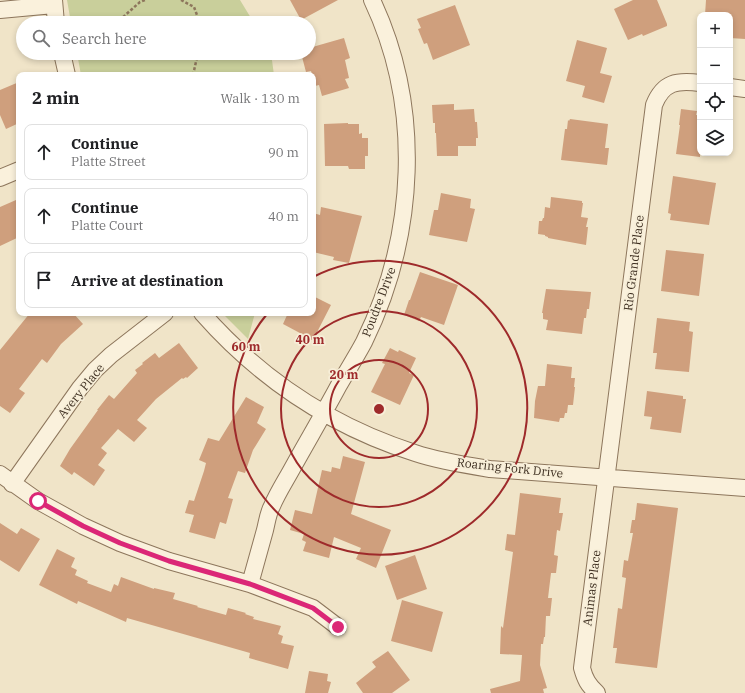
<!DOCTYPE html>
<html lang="en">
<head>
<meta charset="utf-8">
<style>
  body { margin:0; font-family:"IBM Plex Serif",serif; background:#f2f2f2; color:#202124 }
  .controls { position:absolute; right:12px; top:12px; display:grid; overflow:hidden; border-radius:8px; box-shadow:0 2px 6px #0003 }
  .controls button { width:36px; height:36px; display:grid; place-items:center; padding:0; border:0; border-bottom:1px solid #e0e0e0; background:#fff; color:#202124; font:20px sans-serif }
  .stop { position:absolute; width:12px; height:12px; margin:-9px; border:3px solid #db2777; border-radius:50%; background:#fff }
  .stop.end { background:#db2777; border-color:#fff; box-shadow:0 1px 4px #0008 }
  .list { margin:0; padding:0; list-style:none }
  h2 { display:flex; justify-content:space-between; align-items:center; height:52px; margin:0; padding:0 16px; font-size:17px }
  h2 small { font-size:13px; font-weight:400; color:#757577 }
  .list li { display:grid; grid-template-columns:26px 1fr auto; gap:12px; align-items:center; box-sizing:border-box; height:56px; margin:0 8px 8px; padding:0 8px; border:1px solid #e0e0e0; border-radius:8px }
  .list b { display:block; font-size:15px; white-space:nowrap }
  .list p { margin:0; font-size:13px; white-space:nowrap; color:#757577 }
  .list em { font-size:13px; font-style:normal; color:#757577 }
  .icon { flex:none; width:22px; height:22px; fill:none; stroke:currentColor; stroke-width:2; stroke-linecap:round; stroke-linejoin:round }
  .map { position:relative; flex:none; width:745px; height:693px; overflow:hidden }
  .search { position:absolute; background:#fff; box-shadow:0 2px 6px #0003; left:16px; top:16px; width:300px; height:44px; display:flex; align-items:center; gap:10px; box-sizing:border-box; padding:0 14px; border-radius:22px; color:#757577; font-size:15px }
  .panel { position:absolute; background:#fff; box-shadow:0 2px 6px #0003; left:16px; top:72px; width:300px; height:244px; border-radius:8px }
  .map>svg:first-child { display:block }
  .green { fill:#c9cf9b }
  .building { fill:#cf9f7d }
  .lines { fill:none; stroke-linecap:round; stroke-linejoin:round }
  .minor-casing { stroke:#8d765c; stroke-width:18 }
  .path { stroke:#8d765c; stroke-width:2.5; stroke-dasharray:3 2; stroke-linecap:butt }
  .minor { stroke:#faf1dc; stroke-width:16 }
  .route { stroke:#db2777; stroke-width:5 }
  .ring { fill:none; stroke:#9e2a2b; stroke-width:2 }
  .labels { text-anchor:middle; stroke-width:3.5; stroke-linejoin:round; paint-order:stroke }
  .street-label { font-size:12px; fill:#3d2e20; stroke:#f7eed8 }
  .centre { fill:#9e2a2b; stroke:#f7eed8; stroke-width:2 }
  .ring-label { font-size:12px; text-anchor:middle; font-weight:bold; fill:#9e2a2b; stroke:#f7eed8; stroke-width:3.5; stroke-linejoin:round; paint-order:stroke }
</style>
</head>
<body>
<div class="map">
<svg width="745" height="693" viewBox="0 0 745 693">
  <rect width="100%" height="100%" fill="#f0e4c8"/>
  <path class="green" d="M67 0H240L254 23H71Z
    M77 53H271L274 75H81Z
    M222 313H255L248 339Z"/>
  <path class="building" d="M290 0H338L301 20Z
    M633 0H657L667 24V26L643 36 642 34 628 40 614 9Z
    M706 0H745V39L730 38V15H705Z
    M455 5 470 45 433 60 427 43 424 44 418 29 421 28 417 19Z
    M344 38 350 58 345 60 349 78 345 79 349 88 322 96 319 85 315 86 311 71 306 72 301 53H309V48Z
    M577 40 607 48 600 73 612 76 604 103 582 97 585 86 566 81Z
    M19 82V123L6 129 0 115V90Z
    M454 104V110L474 109 475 122H477L478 138H476V146H458V156H437L436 133H435V123H433L432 105Z
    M681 109 697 111 696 115H700V157L676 154 680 125H679Z
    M570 119 608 124 605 148H609L607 165 561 160 565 129H567L568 120 569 121Z
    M348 123V124H359V134L362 133V138H368V156H365V169H349L348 166H325L324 124Z
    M673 176 716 183 709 225 670 220 671 214 668 213Z
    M441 193 471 199 470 208 475 209 467 242 429 235 434 210H438Z
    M551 197 582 201V203H583L581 217 588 218 586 227H588L586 245 548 238V237L545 236V235L538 234 539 221H542L543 218H544L545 207 550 208Z
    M16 200 19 208V237L0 246V207Z
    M321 207 362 216 349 263 333 260 334 257 313 252V243L316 231 313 230V213L320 215Z
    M666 250 704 254 699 296 661 291Z
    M420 272 458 285 444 325 421 317 419 321 404 315 409 300H410Z
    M546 289 591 292 589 309H587L586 318H584L582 334 546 330 548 320 543 319V313H542Z
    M313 296 331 305 313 340 283 324 288 313H313Z
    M30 313H73L83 324 61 344 47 363 42 359 19 389 25 393 10 413 0 406V350Z
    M657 318 690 322 689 331 693 332 689 372 655 369 657 353H653Z
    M179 343 198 368 187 378 186 377 183 379 182 378 156 399 137 420 147 428 134 442 118 429 101 448 107 453 98 465 105 470 94 486 74 472 72 475 60 466 70 449 98 410H97L109 395 114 399 137 373 135 370 143 364 142 363 155 353 159 358Z
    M390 348 398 352 399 350 416 358 409 373 414 375 400 405 371 392 385 364 382 363Z
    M547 364 572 367 571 378H575L574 387H575L573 405H568L567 413H565L564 418H560L559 422 534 418 535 401 538 386H545Z
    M647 391 683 396V399H686L681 433 650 429 652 417 644 416Z
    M246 397 264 407 257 423 266 429 253 450 245 473 238 471 228 498 233 499 226 524 220 522 215 539 189 532 194 515 185 513 189 500 194 501 204 471 206 463 199 460 208 438 219 441Z
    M343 456 365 462 351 514 391 530 376 568 356 559 361 548 334 537 329 558 303 551 306 542 302 540 304 534 290 530 295 510 312 514 322 470 331 472 332 467 340 469Z
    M520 493 561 498 559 513H563L560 531 557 530 554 555 558 556 556 573H551L548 598H552L550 616H546L545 637H544L543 644H541L540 665 547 688 543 689 544 693H491L490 689 520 681 522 655 500 654 501 626 503 628 513 552 505 550 507 534 515 535Z
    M637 503 678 508 657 668 615 663 617 648H613L618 608 622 609 626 578 622 577 624 560 628 561 633 533H630L632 520H635Z
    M0 523 17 534 21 528 40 539 19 572 0 560Z
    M57 549 75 558 71 567 77 570 75 575 88 581 87 583 111 592 114 584 118 586 121 577 154 589V588L175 593 173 599 198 606 197 607 226 615 228 608 246 613 245 614 254 617 253 619 281 626 278 634 283 636 281 643 294 646 288 669 249 658 250 653 127 618 126 622 78 601 77 604 39 585Z
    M415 555 427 589 397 600 385 566Z
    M402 600 443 612 432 652 391 641Z
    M388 651 410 680 392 693H363L356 683 376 667 372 662Z
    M309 671 328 674 327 681 331 682 328 693H305Z"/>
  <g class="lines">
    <g class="minor-casing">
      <path id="minor" d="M54 0 56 23
        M0 10 54 5
        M62 53 67 75
        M730 87 745 89
        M0 178 19 170
        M202 313C261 380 330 426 415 453 439 461 465 465 490 469L745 488
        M0 474 38 501 83 526 120 543 169 561 250 584 313 608 338 627
        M12 484 80 388 95 370 111 355 165 313
        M250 584C255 566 260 548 265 530 267 522 268 513 272 506 278 492 286 480 293 467 308 440 324 413 339 385 347 371 356 357 364 342 416 236 423 108 372 0
        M597 693C588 685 585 679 582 668L654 105C663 82 677 80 700 83"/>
    </g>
    <path class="path" d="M181 0 194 7 200 23
      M70 22 98 23
      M104 23 122 18 140 2 145 0
      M193 75 198 53"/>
    <use href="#minor" class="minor"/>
  </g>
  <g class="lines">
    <path class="route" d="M38 501 83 526 120 543 169 561 250 584 313 608 338 627"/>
  </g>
  <g class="ring">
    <circle cx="379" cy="409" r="49"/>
    <circle cx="379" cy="409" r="98"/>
    <path d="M313 277A147 147 0 1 1 267 314"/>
  </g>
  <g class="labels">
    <g class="street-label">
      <text transform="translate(634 263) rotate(-83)" y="4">Rio Grande Place</text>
      <text transform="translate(379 302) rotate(-69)" y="4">Poudre Drive</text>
      <text transform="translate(81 391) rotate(-51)" y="4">Avery Place</text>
      <text transform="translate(510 468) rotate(6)" y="4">Roaring Fork Drive</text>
      <text transform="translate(592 588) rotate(-83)" y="4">Animas Place</text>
    </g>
  </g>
  <circle cx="379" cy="409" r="6" class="centre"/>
  <g class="ring-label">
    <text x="310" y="344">40 m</text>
    <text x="246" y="351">60 m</text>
    <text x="344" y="379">20 m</text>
  </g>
</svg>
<div class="controls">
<button>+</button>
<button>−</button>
<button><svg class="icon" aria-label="locate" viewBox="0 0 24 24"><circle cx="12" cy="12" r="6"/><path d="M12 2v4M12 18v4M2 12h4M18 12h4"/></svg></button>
<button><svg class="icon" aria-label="layers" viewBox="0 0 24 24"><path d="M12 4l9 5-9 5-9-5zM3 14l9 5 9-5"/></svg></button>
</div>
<div class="stop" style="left:38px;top:501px"></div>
<div class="stop end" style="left:338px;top:627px"></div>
<div class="search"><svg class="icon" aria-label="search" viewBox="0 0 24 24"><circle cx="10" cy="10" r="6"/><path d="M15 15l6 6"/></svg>Search here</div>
<section class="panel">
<h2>2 min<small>Walk · 130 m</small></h2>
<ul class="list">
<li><svg class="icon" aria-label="ahead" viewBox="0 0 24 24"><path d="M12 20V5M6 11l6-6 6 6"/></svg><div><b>Continue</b><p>Platte Street</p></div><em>90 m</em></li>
<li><svg class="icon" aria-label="ahead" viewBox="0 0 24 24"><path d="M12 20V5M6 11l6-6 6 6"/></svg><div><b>Continue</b><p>Platte Court</p></div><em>40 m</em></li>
<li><svg class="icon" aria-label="arrive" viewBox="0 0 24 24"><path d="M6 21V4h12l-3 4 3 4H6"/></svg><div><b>Arrive at destination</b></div></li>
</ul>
</section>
</div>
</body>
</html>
